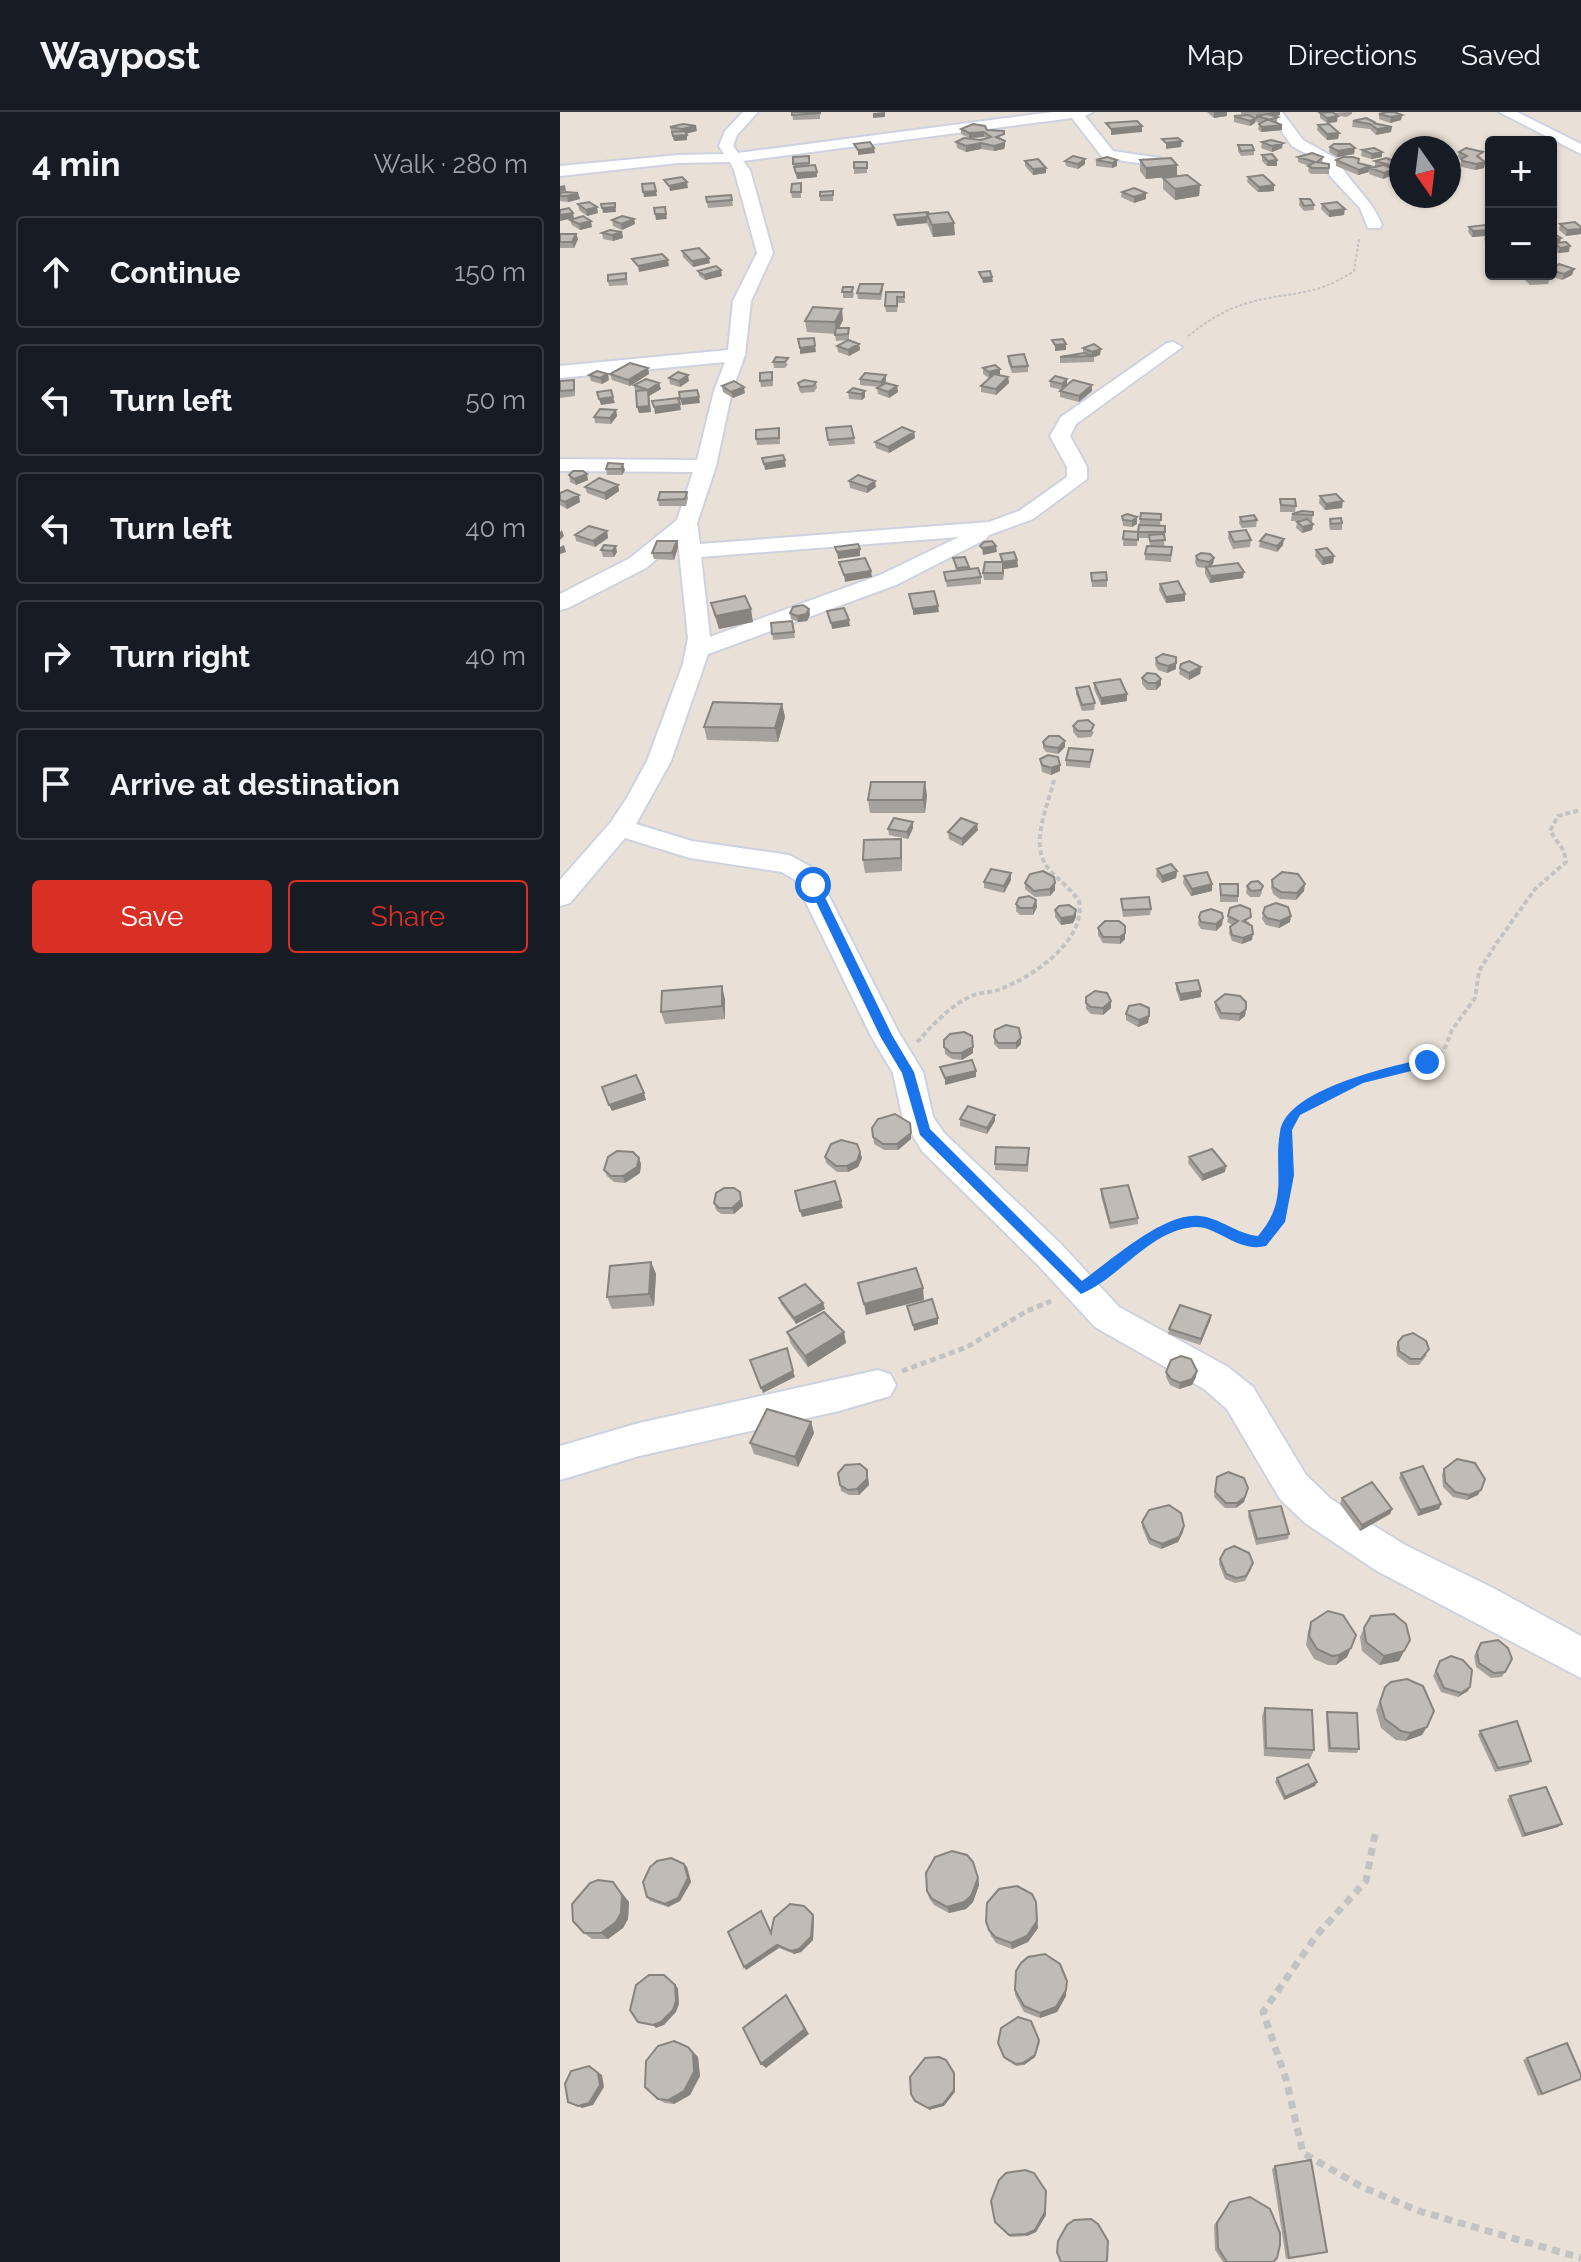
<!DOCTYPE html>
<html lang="en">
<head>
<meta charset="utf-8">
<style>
  body { margin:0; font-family:Raleway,sans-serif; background:#20242c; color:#f1f3f6 }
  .controls { position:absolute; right:24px; top:24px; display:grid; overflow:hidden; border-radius:8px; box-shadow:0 2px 6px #0004 }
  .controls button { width:72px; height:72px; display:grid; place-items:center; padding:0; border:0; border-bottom:2px solid #363941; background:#171b24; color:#f1f3f6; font:40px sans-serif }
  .compass { position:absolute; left:829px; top:24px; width:72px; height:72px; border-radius:50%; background:#171b24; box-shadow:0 2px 6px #0004; rotate:166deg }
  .stop { position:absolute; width:24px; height:24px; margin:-18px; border:6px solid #1a73e8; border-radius:50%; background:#fff }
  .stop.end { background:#1a73e8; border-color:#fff; box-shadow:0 2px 8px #0008 }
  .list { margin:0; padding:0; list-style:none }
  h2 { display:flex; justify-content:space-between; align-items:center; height:104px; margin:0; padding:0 32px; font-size:34px }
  h2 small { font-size:26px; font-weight:400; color:#9ea1a6 }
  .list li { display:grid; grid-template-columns:52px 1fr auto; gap:24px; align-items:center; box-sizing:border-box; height:112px; margin:0 16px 16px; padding:0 16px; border:2px solid #363941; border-radius:8px }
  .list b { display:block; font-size:30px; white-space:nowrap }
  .list em { font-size:26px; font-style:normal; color:#9ea1a6 }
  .actions { display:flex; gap:16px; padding:24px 32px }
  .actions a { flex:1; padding:18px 0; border:2px solid #d93025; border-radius:8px; text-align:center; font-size:28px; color:#d93025 }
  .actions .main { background:#d93025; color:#fff }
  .icon { flex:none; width:44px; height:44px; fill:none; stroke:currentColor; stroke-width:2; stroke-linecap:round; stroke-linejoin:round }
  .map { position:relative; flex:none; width:1021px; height:2150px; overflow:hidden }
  header { display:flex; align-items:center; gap:48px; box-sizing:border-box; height:112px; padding:0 40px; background:#171b24; border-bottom:2px solid #363941 }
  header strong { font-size:38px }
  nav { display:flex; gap:44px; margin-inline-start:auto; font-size:28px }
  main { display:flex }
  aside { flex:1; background:#171b24 }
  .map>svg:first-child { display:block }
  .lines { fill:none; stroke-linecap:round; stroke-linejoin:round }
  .street-casing { stroke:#ced2df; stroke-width:4 }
  .path-far3 { stroke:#c3c3c3; stroke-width:2; stroke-dasharray:3 2; stroke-linecap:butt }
  .path-far2 { stroke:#c3c3c3; stroke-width:4; stroke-dasharray:5 3; stroke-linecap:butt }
  .path-far1 { stroke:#c3c3c3; stroke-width:5; stroke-dasharray:6 4; stroke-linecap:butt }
  .path { stroke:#c3c3c3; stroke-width:7; stroke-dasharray:8 6; stroke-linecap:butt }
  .street { fill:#fff; fill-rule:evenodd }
  .wall { fill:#a6a19c }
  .shaded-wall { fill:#87837f }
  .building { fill:#c1bbb5; stroke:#87837f; stroke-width:2 }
  .route { fill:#1a73e8 }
</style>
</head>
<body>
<header>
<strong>Waypost</strong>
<nav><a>Map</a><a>Directions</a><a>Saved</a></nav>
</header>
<main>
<aside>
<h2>4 min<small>Walk · 280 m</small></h2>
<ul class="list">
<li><svg class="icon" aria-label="ahead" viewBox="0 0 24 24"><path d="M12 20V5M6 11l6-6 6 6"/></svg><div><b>Continue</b></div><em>150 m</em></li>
<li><svg class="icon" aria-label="left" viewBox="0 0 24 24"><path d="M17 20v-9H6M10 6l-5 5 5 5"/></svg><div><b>Turn left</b></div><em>50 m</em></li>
<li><svg class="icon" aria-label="left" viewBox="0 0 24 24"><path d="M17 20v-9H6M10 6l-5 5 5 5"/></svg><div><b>Turn left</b></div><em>40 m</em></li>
<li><svg class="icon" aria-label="right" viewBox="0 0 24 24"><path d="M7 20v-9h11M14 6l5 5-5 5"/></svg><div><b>Turn right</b></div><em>40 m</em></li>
<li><svg class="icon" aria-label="arrive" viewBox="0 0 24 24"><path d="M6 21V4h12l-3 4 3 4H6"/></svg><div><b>Arrive at destination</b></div></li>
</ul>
<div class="actions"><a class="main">Save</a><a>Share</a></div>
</aside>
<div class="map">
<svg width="1021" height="2150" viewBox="0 0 1021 2150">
  <rect width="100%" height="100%" fill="#e9e1d8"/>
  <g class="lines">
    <g class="street-casing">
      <path id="street" d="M183 0H198L177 23 173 34 178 41 493 0H533L525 4 553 39 600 46 607 50 600 54 543 46 512 6 183 49 190 58 213 141 191 189 185 243 172 279 156 354 137 411 140 432 429 410 459 399 507 365V355L490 324 501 305 607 231 613 230 622 235 516 312 510 324 527 355V367L473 407 429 423 426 427 336 473 148 542 111 649 76 712 132 729 229 743 255 757 339 921 363 960 373 1005 384 1021 502 1133 559 1195 668 1255 693 1275 746 1363 771 1387 845 1433 933 1476 1021 1524V1566L817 1459 745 1411 720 1387 667 1297 644 1277 535 1215 478 1153 362 1039 343 1007 333 961 311 924 235 768 222 760 130 746 65 726 10 791 0 794V768L51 710 68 684 87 649 123 552 128 526 118 429 86 456 8 496 0 498V482L70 446 117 408 133 360 0 359V347L137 348 154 279 165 250 0 266V254L168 238 173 189 197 141 174 58 170 50 118 51 0 64V54L118 43 164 42 159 34 165 19ZM399 425 320 463 150 525 141 445Z
        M708 0H722L743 28 777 47C789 71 812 87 822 113L820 116H808L800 96 770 64 765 52 732 34Z
        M939 0H957L1021 32V42Z
        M318 1258 330 1262 336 1273 330 1284 279 1299 79 1344 0 1368V1334L79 1311Z"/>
    </g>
    <path class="path-far3" d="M628 224C646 210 665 197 688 191 732 178 751 187 794 159L799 127"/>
    <path class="path-far2" d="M357 930C373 913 391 892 414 883 421 880 430 881 438 878 471 866 527 829 519 789 510 776 498 768 488 756 469 733 488 693 494 668
      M826 960 867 950 884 938 892 918 915 886 919 859 936 832 975 777 1006 750 1004 739 990 719 998 704 1021 698"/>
    <path class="path-far1" d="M545 1160 592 1125 631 1109 701 1130C706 1124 713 1118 717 1111 732 1084 717 1014 737 998 758 981 807 965 834 958
      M342 1259 407 1235 467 1199 491 1189"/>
    <path class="path" d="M815 1722 806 1769 756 1824 703 1900 726 1967 743 2041 802 2075 859 2099 1021 2146"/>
    <use href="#street" class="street"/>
  </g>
  <path class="wall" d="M232 0H260V7L233 8Z
    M647 0H667V4L654 6Z
    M681 0H720V3L716 4 718 5 717 10 715 11 722 18 701 20 698 17 699 12 700 11 695 9 696 4 688 3 696 6 695 11 690 14 674 10V4L685 3 681 2Z
    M792 0V2L786 5 776 3 777 10 767 11 760 6V1Z
    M819 2 842 3 841 8 830 11 819 7Z
    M793 9 816 11 815 12 831 20 816 23 810 17 792 15Z
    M758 13 779 21 778 27 767 28 757 18Z
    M110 15 137 19 126 22 127 28 114 29Z
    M401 17 427 18 444 28H443L445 29V34L444 37 434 39 421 37 406 40 397 36 396 30 426 26 424 25 409 26 401 22Z
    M702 30 722 36 712 40 701 36Z
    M678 33 694 38V43L681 44 678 39Z
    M770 35 794 42 777 45 769 40Z
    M802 38 822 40V45L811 47 801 44Z
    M899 40 922 45 920 47 925 50 924 56 915 58 902 55 900 53 902 47 898 45Z
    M702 43 717 54H707L702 49Z
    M249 44V53L257 65 237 67 233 52Z
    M547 45 557 54 552 56 536 54V48Z
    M738 45H763L762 51 769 56V62H751L748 59 749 54 738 50Z
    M580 48 617 53V64L586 67 580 59Z
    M776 48 798 51 810 54 809 60 798 63 776 54Z
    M465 49 486 56V61L473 63 465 54Z
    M505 49 525 52 518 57 506 54Z
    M815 49 836 55 832 57 833 63 823 67 809 62 810 56 817 55 815 54Z
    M294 50H307V61L294 62Z
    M688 65 714 73V79L698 80 687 70Z
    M603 66 640 73 639 84 615 88 603 77Z
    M241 77V86H232L231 80Z
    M273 79V89H260V80Z
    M562 80 586 81V87L574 91 561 85Z
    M0 81H18L20 87 8 90 0 89Z
    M171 83 173 94 148 96 146 85Z
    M740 87 754 93V98L744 99 739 93Z
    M18 92 38 101 27 104 19 98Z
    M762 92 784 103 769 105 761 97Z
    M369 102 395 123 373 125 367 111 337 114 335 109 334 103Z
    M74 107 75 112 62 118 53 114 52 108Z
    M10 108 32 115 20 118 12 113Z
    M1000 112 1021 115V122L1006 124 999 118Z
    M909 115 931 121V132L924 128 925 124 912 125 908 120Z
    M62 120 63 126 53 129 43 127 42 121Z
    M0 122H16L18 127 14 136H0Z
    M991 123 1000 131 1009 140 998 141 994 137 995 133 991 134Z
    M122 139 150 151 133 155 123 145Z
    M991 156 1014 157 1012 163 1002 168 987 163 991 162Z
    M138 159 162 164 145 168 139 164Z
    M66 161 68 173 49 174 48 169Z
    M953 162H986L990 166 988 172 970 173 964 167 965 164 958 166Z
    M323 172V178L321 188 298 187 297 181Z
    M283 175 294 181 293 186H283Z
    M344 180 345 191H338L337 200H326L325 194Z
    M283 208 279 216H289V228L299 232 300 238 289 244 278 240 277 234 288 228 276 229 275 222 247 220 245 209Z
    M523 236 540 243 534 245V250L500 251V245L523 241Z
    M448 244 468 254V260L452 261 448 250Z
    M216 245 228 252 225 256H214L213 250Z
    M88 256 89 262 70 274 52 268 50 262Z
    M423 256 440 257V263L448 265 449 271 436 283 421 280V274L429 266 423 262Z
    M29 263 49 268 42 272 31 269Z
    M326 263V269L324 272 337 274 338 280 329 286 318 282 317 276 319 275 300 273V267Z
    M109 266 129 269 120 275 110 272Z
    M213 266V274L201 275 200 269Z
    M507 267V273H532V279L519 290 500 285V279L502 278 490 275V269Z
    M0 269 15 274V284L0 286Z
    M256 270 257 276 254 280 241 281 239 278 238 271Z
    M74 273 101 277 89 284 91 300 79 301Z
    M162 274 185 281 173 286 163 280Z
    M293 276 305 285 302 288 289 287 288 280Z
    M56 298 57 304 51 312 35 311 34 305Z
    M219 316 220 332 197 333 196 327Z
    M266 316 294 326 295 332 269 334Z
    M354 320 355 326 329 341 316 336 315 330Z
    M46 357 65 358 62 363H47Z
    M9 363 28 368 16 373 10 370Z
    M289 369 316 375 307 381 290 376Z
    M58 373 59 379 46 388 27 381 25 375Z
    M127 380 128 386 126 394H99L98 388Z
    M0 381 20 390 7 397 0 393Z
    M760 384 782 396 765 398 759 391Z
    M720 387 736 394 735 400H720Z
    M753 400 752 410H750L753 412 752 418 742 421 736 416 737 410 740 409H731L732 402Z
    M581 401 601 402 600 414H605L604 435H612L611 450 585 448V442L590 434 589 426H578V422L577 434H563L564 419 578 420Z
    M562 404 577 412 572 415 563 414Z
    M680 405 697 408 696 415 682 416 679 411Z
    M770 407 782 411V418H770L769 413Z
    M47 419 48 426 35 435 16 429 15 423Z
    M669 420 691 428 690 435 673 437 668 426Z
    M117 429 118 435 114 448 94 447 92 441Z
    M700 429 723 433 717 440 699 435Z
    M41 438 57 440 54 445H43Z
    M756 438 774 444 773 451 762 453 755 444Z
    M440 442 457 448 458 455 444 457 443 468H424L423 461 441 450Z
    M636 444 654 446 653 452 650 455 683 466 650 471 645 462V456L637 455 635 450Z
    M393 446 409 455V457L421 465V472L387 475 384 460 396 458Z
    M531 461 547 468V475H532Z
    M600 472 625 489 606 491 599 478Z
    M151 491 193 510 159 517 154 503Z
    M249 497 250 503 247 509 238 510 231 507 230 501Z
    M232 509 235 526 213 528 211 511Z
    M596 546 616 557 607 561 598 558 595 552Z
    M641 555 640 562 629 568 619 562 620 556Z
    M582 566 601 573 596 578H587L582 572Z
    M534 571 567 589 541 593 534 577Z
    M516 576 535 591 534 598 522 599 516 582Z
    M222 592 225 605 218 630 147 628 144 615Z
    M513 614 534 620 531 625 518 626 513 620Z
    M483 630 505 635 498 642 486 640 483 636Z
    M533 638 530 656 506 654V648Z
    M480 647 500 659 491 663 482 660Z
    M367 683 365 701H310L308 688Z
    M353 716 348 727 329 723 328 717Z
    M418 718 402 734 389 727 388 720Z
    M341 727 342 759 305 761 303 748Z
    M597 757 617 759 616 766 602 771 596 764Z
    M624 764 652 772V779L631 784 623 771Z
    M451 768 444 781 424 776V770Z
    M712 768 744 779 736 788 720 787 713 782 711 775Z
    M698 769 702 780 700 785H690L686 781 687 774Z
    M465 771H495V778L490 784 475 785 465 777Z
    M660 772 678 784V790H660Z
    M561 787 591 797 590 803 563 805Z
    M476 788 477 795 473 803H460L456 799V792Z
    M670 796 690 811 689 812 692 828 682 832 672 829 669 821 670 815 672 813 667 810Z
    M495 798 516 805 513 811 501 813 495 805Z
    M703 801 730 810 719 816 706 813 702 807Z
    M639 805 663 806 662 813 656 819 641 817 638 812Z
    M538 816 565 827 560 832 543 831 538 823Z
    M616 871 641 879V885L620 889 616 878Z
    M526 885 551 896 543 903 531 902 526 897Z
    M165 887V907L105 912 101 900Z
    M655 890 686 897 685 904 679 909 660 907 655 897Z
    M566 902 589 904 588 911 578 915 566 908Z
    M412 924 413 941 402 948 392 947 385 942 384 928Z
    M434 925 461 932 456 937H439L434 932Z
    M435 1003V1009L427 1022 400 1014V1007Z
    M350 1011 351 1027 338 1038H324L314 1032 312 1016Z
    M469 1036 468 1060 435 1058V1052Z
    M300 1040 302 1046 298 1055 288 1060H277L266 1051 265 1045Z
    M629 1045 665 1060 642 1069 628 1051Z
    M79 1046 81 1052 80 1061 65 1071 54 1070 47 1064 44 1058Z
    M541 1077 578 1106V1112L550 1117 541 1084Z
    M182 1087 183 1094 174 1102H161L156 1098 154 1091Z
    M91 1150 96 1162 94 1194 52 1197 47 1185Z
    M219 1186 263 1191 265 1197 236 1212 221 1192Z
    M651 1203 650 1209 640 1233 608 1222 609 1217Z
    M227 1220 286 1231 248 1255 231 1232Z
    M838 1230 867 1243 859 1253H849L837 1244 836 1236Z
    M606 1260 636 1265 632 1273 619 1277 610 1273 606 1265Z
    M251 1310 254 1321 238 1355 194 1342 190 1331Z
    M884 1357 918 1383 907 1388 893 1385 883 1375 882 1363Z
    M307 1358 309 1373 299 1383H289L281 1379 280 1373Z
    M841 1361 881 1392 879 1397 858 1404 839 1366Z
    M657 1365 688 1376 684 1390 676 1396H665L654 1385Z
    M782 1386 832 1397 830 1402 800 1419 780 1392Z
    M689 1399 729 1422 728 1427 696 1433 688 1404Z
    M582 1410 623 1420 618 1430 601 1437 589 1432 582 1415Z
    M660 1447 692 1456 685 1469 675 1471 665 1467 659 1452Z
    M751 1510 787 1545 776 1553H768L754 1547 746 1533 748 1519Z
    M804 1516 839 1549 819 1553 802 1539 800 1525Z
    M921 1531 952 1547 942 1565 931 1566 916 1555 914 1544Z
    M880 1549 908 1579 898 1585 881 1580 873 1564Z
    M825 1575 862 1623 845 1629 836 1628 821 1616 816 1598Z
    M705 1596 754 1638 750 1647 704 1644 702 1604Z
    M767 1600 799 1637 797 1641 768 1640 766 1604Z
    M920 1619 971 1649 968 1653 935 1660 918 1623Z
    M717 1666 755 1674 724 1688 715 1670Z
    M950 1684 1002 1712 998 1715 962 1725 947 1688Z
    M124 1752 127 1755 131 1770 120 1789 108 1795 90 1789 87 1785Z
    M418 1766 419 1773 413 1790 406 1797 389 1801 374 1793 369 1786 367 1779Z
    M53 1770 69 1790 68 1807 63 1816 48 1827H32L24 1821Z
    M201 1799 211 1820 254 1806 253 1828 241 1840 234 1842 219 1836 186 1858 184 1855Z
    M426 1809 478 1816 468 1830 452 1837 436 1831 431 1824Z
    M455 1878 506 1884 497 1900 480 1906 464 1900 455 1883Z
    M480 1930 475 1945 464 1953 456 1954 445 1947 438 1931Z
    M128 1935 138 1945 140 1964 130 1983 114 1992 105 1991 98 1987Z
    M967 1946 1021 1963 978 1984 963 1948Z
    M715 2054 767 2140 726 2147 712 2057Z
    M670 2090 713 2150H663L655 2138 654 2113Z
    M486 2103 476 2120 467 2124 450 2125 435 2110Z"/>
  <path class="shaded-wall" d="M325 0V5L313 6V1Z
    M654 0H667V4L654 6Z
    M712 0H720V3L708 6V1Z
    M842 3 841 8 830 11 831 5Z
    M778 4 777 10 767 11V6Z
    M696 6 695 11 690 14V9Z
    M722 13V18L701 20 702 15Z
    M136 14 137 19 123 22 122 17Z
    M582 14V20L551 23V17Z
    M832 15 831 20 816 23 817 17Z
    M424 20V25L409 26V21Z
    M779 21 778 27 767 28V22Z
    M127 23V28L114 29 113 24Z
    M445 29V34L444 37 434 39V34Z
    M622 29 621 35 606 37V31Z
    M421 31V37L406 40V34Z
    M723 31 722 36 712 40V34Z
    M314 36 315 41 298 43V38Z
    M795 36 794 42 777 45 778 39Z
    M822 40V45L811 47 812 42Z
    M525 47V52L518 57V52Z
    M557 48V54L552 56V51Z
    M717 48V54H707L708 49Z
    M837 50 836 55 829 58V53Z
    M925 50 924 56 915 58 916 52Z
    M617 53V64L586 67V56Z
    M810 54 809 60 798 63 799 58Z
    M486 56V61L473 63V57Z
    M834 57 833 63 823 67 824 61Z
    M257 60V65L237 67 236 61Z
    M127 70 128 76 110 79 109 74Z
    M5 73 6 79 0 80V74Z
    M640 73 639 84 615 88V77Z
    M714 73V79L698 80 699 75Z
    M96 79 97 84 84 85 83 80Z
    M18 81 20 87 8 90 7 84Z
    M586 81V87L574 91V85Z
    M55 91 56 100 43 101 42 96Z
    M37 95 38 101 27 104 26 98Z
    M785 97 784 103 769 105V99Z
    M13 101 14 106 0 109V103Z
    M95 102H106L107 107 96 108Z
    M367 105V111L337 114 336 108Z
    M74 107 75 112 62 118 61 112Z
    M31 109 32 115 20 118 19 112Z
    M394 111 395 123 373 125 372 113Z
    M1021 117V122L1006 124 1007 118Z
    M929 118 928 124 926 122 925 124 912 125 913 119Z
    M62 120 63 126 53 129 52 123Z
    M16 122 18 127 14 136 12 130Z
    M1001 126 1000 131 991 134V129Z
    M1010 134 1009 140 998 141 1000 136Z
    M149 146 150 151 133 155 132 149Z
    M997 147 996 153 991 154V149Z
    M108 148 109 154 79 160 78 154Z
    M1014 157 1012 163 1002 168 1004 162Z
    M161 158 162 164 145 168 144 163Z
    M432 165 433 170 423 171 422 166Z
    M282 197 283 208 276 222 275 210Z
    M299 232 300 238 289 244 288 238Z
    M506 232V238L495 239V233Z
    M255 234 256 240 240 242V236Z
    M541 237 540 243 534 245V244H532V240Z
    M88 256 89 262 70 274 68 268Z
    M440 257V263L429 266V260Z
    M48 262 49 268 42 272 40 266Z
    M128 263 129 269 120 275 119 269Z
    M326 263V269L321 276V270Z
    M448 265 449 271 436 283V277Z
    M507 267V273L502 278V272Z
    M99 271 101 277 89 284 91 300 79 301 77 295 88 278Z
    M532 273V279L519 290V284Z
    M337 274 338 280 329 286 328 280Z
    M184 275 185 281 173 286 171 280Z
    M305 279V285L302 288 301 282Z
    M53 285 55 291 41 293 39 287Z
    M139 285 140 291 122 293 120 287Z
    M120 292 121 298 95 302 94 295Z
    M56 298 57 304 51 312 50 306Z
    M354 320 355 326 329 341 328 335Z
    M225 348 226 355 205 358 204 352Z
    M63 352 65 358 62 363 61 357Z
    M27 362 28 368 16 373 14 367Z
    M315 369 316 375 307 381V375Z
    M58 373 59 379 46 388 44 381Z
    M19 383 20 390 7 397 5 390Z
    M783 389 782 396 765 398 766 392Z
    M577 405V412L572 415V409Z
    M753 412 752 418 742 421 743 415Z
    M2 418 4 424 0 428V420Z
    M47 419 48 426 35 435 33 429Z
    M724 427 723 433 717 440V434Z
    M117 429 118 435 114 448 112 441Z
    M4 433 6 440 0 442V435Z
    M56 434 57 440 54 445 52 439Z
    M436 434 437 440 423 443 422 436Z
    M300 437V444L278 447 277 440Z
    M774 444 773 451 762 453 763 446Z
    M654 446 653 452 648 456 649 450Z
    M457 448 458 455 444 457 443 468V450Z
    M311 459 312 465 285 470 284 463Z
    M684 460 683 466 650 471 651 464Z
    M625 482V489L606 491V485Z
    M378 494 379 500 353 503V497Z
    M191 497 193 510 159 517 156 504Z
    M249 497 250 503 247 509 238 510 237 504Z
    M289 508 290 514 272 517 271 511Z
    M616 551V557L607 561 608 554Z
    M641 555 640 562 629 568V561Z
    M601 567V573L596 578V571Z
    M567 582V589L541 593V586Z
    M222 592 225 605 218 630 215 616Z
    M505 629V635L498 642V636Z
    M500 653V659L491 663V656Z
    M365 670 367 683 365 701 363 688Z
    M353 710V716L348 727 347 720Z
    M417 712 418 718 402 734V727Z
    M341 727 342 740V759L341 746Z
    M617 759 616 766 602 771V764Z
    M451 761V768L444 781V774Z
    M495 771V778L490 784V777Z
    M652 772V779L631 784 632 777Z
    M745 772 744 779 736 788 737 781Z
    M476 788 477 795 473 803V796Z
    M516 798V805L513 811 501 813V806Z
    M731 804 730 810 719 816 720 809Z
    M663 806 662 813 656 819V812Z
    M565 821V827L560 832V825Z
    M693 822 692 828 682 832 683 826Z
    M162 874 165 887V907L162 894Z
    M641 879V885L620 889V882Z
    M551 889V896L543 903V896Z
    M686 897 685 904 679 909 680 902Z
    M589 904 588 911 578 915 579 908Z
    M461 926V932L456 937V931Z
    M413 935V941L402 948 401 941Z
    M416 959V965L385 973V966Z
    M84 981 86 988 52 999 49 993Z
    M435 1003V1009L427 1022V1016Z
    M351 1021V1027L338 1038 337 1032Z
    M300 1040 302 1046 298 1055 288 1060 287 1054Z
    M79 1046 81 1052 80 1061 65 1071 63 1064Z
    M666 1054 665 1060 642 1069 643 1063Z
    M180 1080 183 1094 174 1102 172 1096Z
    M281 1089 283 1096 242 1105 240 1099Z
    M91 1150 96 1162 94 1194 89 1182Z
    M363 1176 364 1188 306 1203 304 1192Z
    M263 1191 265 1197 236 1212 234 1206Z
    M651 1203 650 1209 640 1233 641 1227Z
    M378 1206V1212L354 1219 353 1213Z
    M284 1220 286 1231 248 1255 245 1244Z
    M233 1259 235 1265 203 1281 201 1276Z
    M637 1259 636 1265 632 1273 619 1277 620 1271Z
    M251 1310 254 1321 238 1355 235 1345Z
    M307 1358 309 1373 299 1383 297 1377Z
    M688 1376 684 1390 676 1396 677 1391Z
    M921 1378 918 1383 907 1388 909 1383Z
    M881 1392 879 1397 858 1404 860 1398Z
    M832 1397 830 1402 800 1419 802 1413Z
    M624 1414 623 1420 618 1430 601 1437 602 1432Z
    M850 1528 839 1549 819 1553 824 1544Z
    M791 1536 787 1545 776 1553 779 1543Z
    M910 1575 908 1579 898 1585 901 1581Z
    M867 1615 862 1623 845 1629 850 1621Z
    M757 1670 755 1674 724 1688 725 1685Z
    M1002 1712 998 1715 962 1725 965 1722Z
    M124 1752 127 1755 131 1770 120 1789 108 1795 105 1792Z
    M418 1766 419 1773 413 1790 406 1797 389 1801 387 1795Z
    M53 1770 69 1790 68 1807 63 1816 48 1827 41 1821Z
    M476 1790 478 1816 468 1830 452 1837 451 1831Z
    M253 1803 254 1806 253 1828 241 1840 234 1842 231 1839Z
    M217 1833 219 1836 186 1858 184 1855Z
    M507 1869 506 1884 497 1900 480 1906V1901Z
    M115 1873 118 1876 119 1892 116 1900 104 1913 96 1916 93 1913Z
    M226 1883 249 1922 206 1956 201 1952Z
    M479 1928 475 1945 464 1953 463 1951Z
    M128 1935 138 1945 140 1964 130 1983 114 1992 108 1988Z
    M29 1954 42 1963 44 1975 33 1993 22 1996 18 1994Z
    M394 1961 395 1980 384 1994 369 1998 368 1996Z
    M486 2082V2103L476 2120 467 2124 466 2122Z"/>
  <path class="building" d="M232 0H260V1L232 3Z
    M772 0 778 4 767 6 760 1Z
    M827 0H834L842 3 831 5 819 2Z
    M707 2 718 5 709 8 722 13 702 15 699 12 708 7 696 4Z
    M687 3 696 6 690 9 674 4Z
    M806 6 816 11H813L832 15 817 17 810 12 793 9Z
    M577 9 582 14 551 17 546 11Z
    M123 12 136 14 122 17 110 15Z
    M413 12 425 14 427 18 444 19V22L436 25 445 29 444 31 434 34 421 31 406 34 396 30 404 26 421 28 431 25 424 20 409 21 401 17Z
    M769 12 779 21 767 22 758 13Z
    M125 19 127 23 113 24 112 20Z
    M618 26 622 29 606 31 602 27Z
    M711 28 723 31 712 34 702 30Z
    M310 30 314 36 298 38 294 32Z
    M774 32H790L795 36 778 39 770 35Z
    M678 33H692L694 38 681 39Z
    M814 36 822 40 812 42 802 38Z
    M906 36 923 40 917 44 925 50 916 52 903 49 901 47 907 44 899 40Z
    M752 41 763 45 757 50 769 52V56H752L748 54 755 50 738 45Z
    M712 42 717 48 708 49 702 43Z
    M249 44V51L233 52V45Z
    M513 44 525 47 518 52 505 49Z
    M547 45 557 48 552 51 536 48Z
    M783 45H793L799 47 798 51 810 54 799 58 776 48Z
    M611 46 617 53 586 56 580 48Z
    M826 46 837 50 829 53 815 49Z
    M478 47 486 56 473 57 465 49Z
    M294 50H307V56H294Z
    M255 53 257 60 236 61 234 55Z
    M824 53 834 57 824 61 810 56Z
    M627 63 640 73 615 77 603 66Z
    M703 63 714 73 699 75 688 65Z
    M122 65 127 70 109 74 104 68Z
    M94 71 96 79 83 80 82 72Z
    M241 71V80H231L232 72Z
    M574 76 586 81 574 85 562 80Z
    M273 79V83L260 84V80Z
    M6 80 18 81 7 84H0V81Z
    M171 83 172 88 147 90 146 85Z
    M740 87H750L754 93 744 94Z
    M29 90 37 95 26 98 18 92Z
    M777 90 785 97 769 99 762 92Z
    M55 91V95L42 96 41 92Z
    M105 95 106 102H95L94 96Z
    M9 96 13 101 0 103V98Z
    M368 100 369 102H367V105L336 108 334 103Z
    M388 100 394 111 372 113 367 102Z
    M23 104 31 109 19 112 10 108Z
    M62 104 74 107 61 112 52 108Z
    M1015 110 1021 115V117L1007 118 1000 112Z
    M925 113 929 118 913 119 909 115Z
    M50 118 62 120 52 123 42 121Z
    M0 122H16L12 130H0Z
    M994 122 1001 126 991 129V123Z
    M1006 130 1010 134 1000 136 995 131Z
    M139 136 149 146 132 149 122 139Z
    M102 142 108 148 78 154 72 147Z
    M999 152 1014 157 1004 162 991 158V156Z
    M156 154 161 158 144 163 138 159Z
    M430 159 432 165 422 166 419 160Z
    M66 161V167L48 169V163Z
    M966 162H986L990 166 971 167Z
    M300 172H323L320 182 297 181Z
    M283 175H293L292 180H282Z
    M326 180H344V185H337V194H325Z
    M253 195 282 197 275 210 245 209Z
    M276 216H289L288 222 275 223Z
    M254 226 255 234 240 236 238 227Z
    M503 227 506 232 495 233 492 228Z
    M288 228 299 232 288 238 277 234Z
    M534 232 541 237 532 240 523 236Z
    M524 241 534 244 500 245Z
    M464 242 468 254 452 255 448 244Z
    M216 245 228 246 225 250H213Z
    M70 251 88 256 68 268 50 262Z
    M435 253 440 257 429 260 423 256Z
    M37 259 48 262 40 266 29 263Z
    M118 260 128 263 119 269 109 266Z
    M212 260V268L200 269V261Z
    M305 261 326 263 321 270 300 267Z
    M434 262 448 265 436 277 421 274Z
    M495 264 507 267 502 272 490 269Z
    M86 267 99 271 88 278 74 273Z
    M14 268V278L0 279V269Z
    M244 268 256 270 253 274 240 275 238 271Z
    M513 268 532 273 519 284 500 279Z
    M174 269 184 275 171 280 162 274Z
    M326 271 337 274 328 280 317 276Z
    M293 276 305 279 301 282 288 280Z
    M51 278 53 285 39 287 37 280Z
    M88 278 89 294 77 295 76 279Z
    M137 278 139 285 120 287 119 280Z
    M118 286 120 292 94 295 92 289Z
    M40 297 56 298 50 306 34 305Z
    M291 314 294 326 268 328 266 316Z
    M342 315 354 320 328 335 315 330Z
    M219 316V326L196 327V318Z
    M223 343 225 348 204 352 202 346Z
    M48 351 63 352 61 357H46Z
    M13 359H23L27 362 14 367 9 363Z
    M298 363 315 369 307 375 289 369Z
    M39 366 58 373 44 381 25 375Z
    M7 378 19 383 5 390 0 388V381Z
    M100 380H127L125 387 98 388Z
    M776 382 783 389 766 392 760 384Z
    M720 387H735L736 394 721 393Z
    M742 399 753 400V403L732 402Z
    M581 401 601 402V408L580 407Z
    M567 402 577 405 572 409 563 408 562 404Z
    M694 403 697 408 682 410 680 405Z
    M781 406 782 411 771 412 770 407Z
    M747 407 753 412 743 415 737 410Z
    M579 413 605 414V420H578Z
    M29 414 47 419 33 429 15 423Z
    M686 418 691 428 674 430 669 420Z
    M564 419 578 420V428L563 427Z
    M604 422 605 428 590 429 589 423Z
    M706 422 724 427 717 434 700 429Z
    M97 429H117L112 441H92Z
    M432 429 436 434 422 436 420 434 424 430Z
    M298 432 300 437 277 440 275 435Z
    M44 433 56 434 52 439 41 438Z
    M587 434 612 435 611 443 585 442Z
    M767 436 774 444 763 446 756 438Z
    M454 440 457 448 443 450 440 442Z
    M641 441 650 442 654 446 649 450 638 448 636 444Z
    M405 445 409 455 397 456 393 446Z
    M305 446 311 459 284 463 279 450Z
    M425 450H443V461H423Z
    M678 451 684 460 651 464 646 455Z
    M418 456 421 465 386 469 384 460Z
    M546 460 547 468 532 469 531 461Z
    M618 469 625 482 606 485 600 472Z
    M374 479 378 494 353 497 349 482Z
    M185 484 191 497 156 504 151 491Z
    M243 493 249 497 246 502 237 504 230 501 233 495Z
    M284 496 289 508 271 511 267 499Z
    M232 509 234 520 212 522 211 511Z
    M603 542 616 545V551L608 554 598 551 596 546Z
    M629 549 641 555 629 561 620 556 621 552Z
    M587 561 596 562 601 567 596 571H588L582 566Z
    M560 567 567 582 541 586 534 571Z
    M529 574 535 591 522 593 516 576Z
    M153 590 222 592 215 616 144 615Z
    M528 608 534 613 531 619H518L513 614 518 609Z
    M489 624H499L505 629 498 636 485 634 483 630Z
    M509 636 533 638 530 650 506 648Z
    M488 643 498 645 500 653 491 656 482 653 480 647Z
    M311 670H365L363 688H308Z
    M334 706 353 710 347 720 328 717Z
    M401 706 417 712 402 727 388 720Z
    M341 727V746L303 748 304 728Z
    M611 752 617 759 602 764 597 757Z
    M431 757 451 761 444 774 424 770Z
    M483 759 494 765 495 771 490 777 474 779 465 771 470 762Z
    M647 760 652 772 632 777 624 764Z
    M722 760 738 762 745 772 737 781 721 780 713 775 712 768Z
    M698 769 703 774 701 778 691 779 687 774 691 770Z
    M660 772H678V784L661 783Z
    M469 784 476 788 473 796H460L456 792 459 786Z
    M589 785 591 797 563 798 561 787Z
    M716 791 728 795 731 804 720 809 707 806 703 801 705 795Z
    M509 793 516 798 514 804 501 806 495 798 499 794Z
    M680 793 690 797 691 805 683 809 692 814 693 822 683 826 672 823 670 815 678 809 668 804 670 796Z
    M651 797 662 801 663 806 656 812 641 810 639 805 641 800Z
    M545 809H559L565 814V821L560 825H543L538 816Z
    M638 868 641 879 620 882 616 871Z
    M162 874V894L101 900 102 879Z
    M535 879 547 881 551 889 543 896 531 895 526 891V885Z
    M665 882 680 884 686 890V897L680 902 661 901 655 890Z
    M580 892 589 896V904L579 908 566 902 569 894Z
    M446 913 459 916 461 926 456 931H438L434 925 435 918Z
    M404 920 412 924 413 935 401 941H391L384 935V928L390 922Z
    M412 948 416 959 385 966 380 955Z
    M76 963 84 981 49 993 42 975Z
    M408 994 435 1003 427 1016 400 1007Z
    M335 1002 350 1011 351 1021 337 1032H323L313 1025 312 1016 318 1007Z
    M281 1028 297 1032 300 1040 297 1049 287 1054H276L265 1045 271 1032Z
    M436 1035 469 1036 467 1053 435 1052Z
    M652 1037 666 1054 643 1063 629 1045Z
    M57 1039 73 1040 79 1046 77 1055 63 1064H51L44 1058 48 1045Z
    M275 1069 281 1089 240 1099 235 1079Z
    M568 1073 578 1106 550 1111 541 1077Z
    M164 1076H174L180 1080 181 1088 172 1096H159L154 1091 156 1081Z
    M91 1150 89 1182 47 1185 50 1154Z
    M356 1156 363 1176 304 1192 298 1171Z
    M245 1172 263 1191 234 1206 219 1186Z
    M372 1187 378 1206 353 1213 347 1194Z
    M620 1193 651 1203 641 1227 609 1217Z
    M264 1200 284 1220 245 1244 227 1220Z
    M853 1221 866 1229 869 1237 861 1247H851L839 1239 838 1230 843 1224Z
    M227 1236 233 1259 201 1276 190 1248Z
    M621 1244 631 1247 637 1259 632 1267 620 1271 611 1267 606 1260 611 1248Z
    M207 1297 251 1310 235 1345 190 1331Z
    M897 1347 915 1351 925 1367 921 1378 909 1383 895 1380 885 1370 884 1357Z
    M300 1352 307 1358V1367L297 1377 288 1378 280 1373 278 1361 285 1353Z
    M863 1354 881 1392 860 1398 841 1361Z
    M668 1360 684 1366 688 1376 685 1385 677 1391H666L655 1380 657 1365Z
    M812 1370 832 1397 802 1413 782 1386Z
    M609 1393 621 1401 624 1414 619 1425 602 1432 590 1427 582 1410 589 1398Z
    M721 1394 729 1422 697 1427 689 1399Z
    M674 1434 689 1441 693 1451 686 1464 676 1466 666 1462 660 1447 665 1438Z
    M768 1499 783 1503 796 1523 791 1536 779 1543 772 1544 757 1537 749 1524 751 1510Z
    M834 1502 846 1512 850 1528 844 1539 824 1544 806 1530 804 1516 811 1504Z
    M938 1528 948 1536 952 1547 945 1560 934 1561 919 1551 917 1540 921 1531Z
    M891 1544 903 1548 912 1558 910 1575 901 1581 884 1576 876 1559 880 1549Z
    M847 1567 863 1574 874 1599 867 1615 850 1621 841 1619 825 1607 820 1590 825 1575 831 1570Z
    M705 1596 752 1598 754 1638 706 1636Z
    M767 1600 797 1601 799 1637 770 1636Z
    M957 1609 971 1649 938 1656 920 1619Z
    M748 1652 757 1670 725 1685 717 1666Z
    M986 1675 1002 1712 965 1722 950 1684Z
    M392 1739 407 1743 413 1750 418 1766 411 1784 404 1790 387 1795 372 1787 367 1779 366 1761 375 1745Z
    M111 1746 124 1752 128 1766 118 1786 105 1792 87 1785 83 1770 90 1755 97 1749Z
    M38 1768 53 1770 62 1783 61 1801 56 1810 41 1821H24L13 1809 12 1792 30 1771Z
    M457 1774 472 1782 476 1790 477 1809 467 1824 451 1831 435 1825 429 1818 426 1809 427 1791 439 1777Z
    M230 1792 244 1794 253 1803 251 1825 239 1837 231 1839 217 1833 184 1855 168 1820 201 1799 211 1821 214 1806Z
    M485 1842 500 1852 507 1869 506 1878 496 1895 480 1901 464 1894 455 1878 456 1859 461 1851 468 1845Z
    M89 1863H104L115 1873 116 1889 113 1898 101 1910 93 1913 78 1910 70 1898 76 1873Z
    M226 1883 245 1917 201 1952 183 1916Z
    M458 1905 471 1909 479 1928 475 1943 463 1951 456 1952 444 1945 438 1931 441 1916Z
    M114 1929 128 1935 133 1941 134 1960 124 1979 108 1988 98 1987 85 1975 86 1949 98 1934Z
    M1007 1931 1021 1963V1967L982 1982 967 1946Z
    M379 1945 386 1948 394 1961V1978L383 1992 368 1996 355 1989 351 1982 350 1965 365 1946Z
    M29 1954 38 1961 40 1973 29 1991 18 1994 8 1990 5 1972 11 1959Z
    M751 2048 767 2140 729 2146 715 2054Z
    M465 2058 474 2061 486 2079 485 2100 475 2118 466 2122 449 2123 435 2110 431 2089 439 2068 446 2061Z
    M690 2085 710 2097 720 2121V2133L717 2146 713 2150H667L658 2136 657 2111 670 2090Z
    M531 2107 538 2112 548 2129 547 2148 546 2150H501L497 2140 498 2129 507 2113 514 2108Z"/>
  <path class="route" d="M250 770 259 773 332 923 354 960 370 1017 522 1169C550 1149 605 1099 640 1104 660 1106 677 1122 698 1124 730 1087 713 1060 720 1020 726 977 830 955 867 946L873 950 867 955 803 971 740 1003 732 1018 734 1063 725 1110 706 1134C677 1141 657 1113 634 1115 590 1118 560 1166 521 1182L360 1023 342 961 320 924 248 773Z"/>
</svg>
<div class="controls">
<button>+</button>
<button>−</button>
</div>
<svg class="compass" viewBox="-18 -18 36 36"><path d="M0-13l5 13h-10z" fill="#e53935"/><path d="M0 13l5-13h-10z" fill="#9ea1a6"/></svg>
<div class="stop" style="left:253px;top:773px"></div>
<div class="stop end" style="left:867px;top:950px"></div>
</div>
</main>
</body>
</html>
